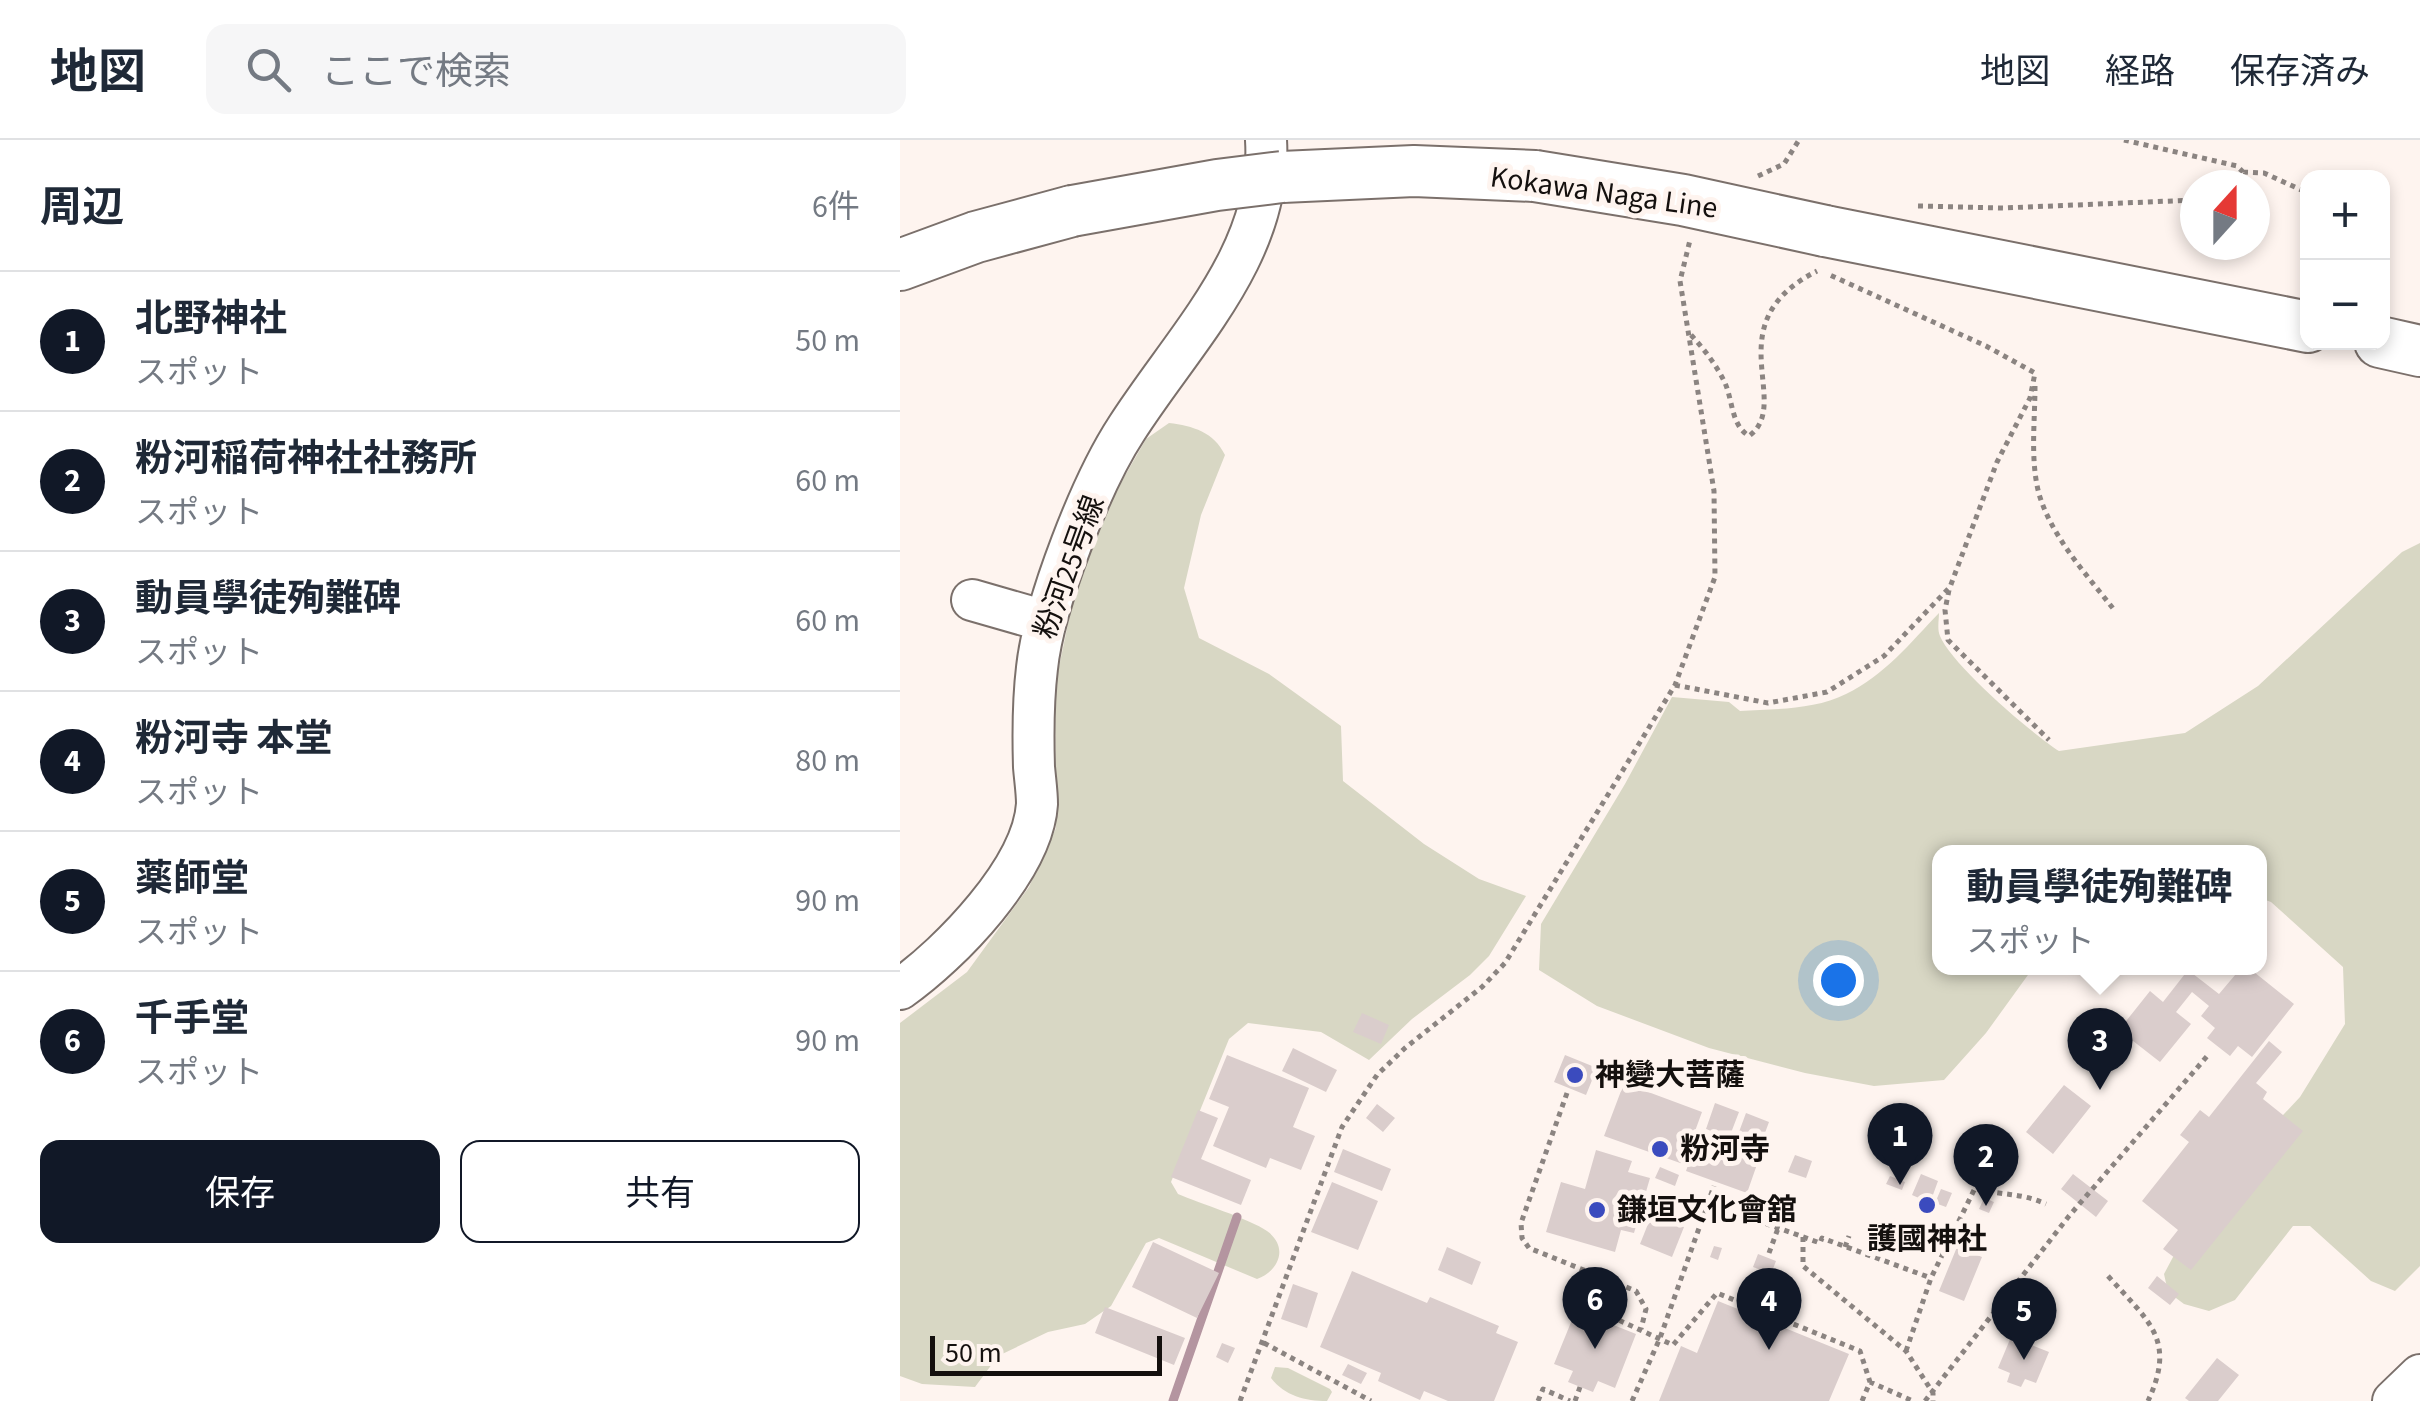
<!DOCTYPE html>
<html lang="ja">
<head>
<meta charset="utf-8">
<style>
  body { margin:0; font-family:"Source Sans 3","Noto Sans JP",sans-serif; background:#f6f6f7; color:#1f2937 }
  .controls { position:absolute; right:30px; top:30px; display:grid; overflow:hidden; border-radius:20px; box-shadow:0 5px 15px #0003 }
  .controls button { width:90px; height:90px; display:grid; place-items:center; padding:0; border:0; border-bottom:2px solid #e0e1e3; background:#fff; color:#1f2937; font:50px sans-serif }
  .compass { position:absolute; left:1280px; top:30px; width:90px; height:90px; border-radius:50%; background:#fff; box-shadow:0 5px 15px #0003; rotate:21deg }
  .scale { position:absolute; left:30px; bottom:25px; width:232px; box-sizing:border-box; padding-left:10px; border:5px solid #14100e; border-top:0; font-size:28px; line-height:35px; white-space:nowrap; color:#14100e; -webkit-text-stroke:8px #fef4ef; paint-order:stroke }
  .you { position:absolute; left:938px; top:840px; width:35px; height:35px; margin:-25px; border:8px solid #fff; border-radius:50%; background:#1a73e8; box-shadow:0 0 0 15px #1a73e833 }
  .badge { display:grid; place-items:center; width:65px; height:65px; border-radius:50%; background:#111827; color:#fff; font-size:32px; font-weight:700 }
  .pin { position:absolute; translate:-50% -82px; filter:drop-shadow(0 2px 5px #0008) }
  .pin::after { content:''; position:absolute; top:52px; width:35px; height:30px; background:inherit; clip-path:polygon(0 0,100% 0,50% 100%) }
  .popup { position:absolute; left:1032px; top:705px; width:335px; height:130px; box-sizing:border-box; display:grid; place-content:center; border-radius:20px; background:#fff; filter:drop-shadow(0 2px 8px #0005); font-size:32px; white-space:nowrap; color:#747a83 }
  .popup b { font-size:38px; color:#1f2937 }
  .popup::after { content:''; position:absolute; left:50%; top:100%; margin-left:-20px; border:20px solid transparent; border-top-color:#fff }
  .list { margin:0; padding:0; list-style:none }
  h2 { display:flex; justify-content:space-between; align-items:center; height:130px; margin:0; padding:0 40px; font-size:42px }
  h2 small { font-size:32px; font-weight:400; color:#747a83 }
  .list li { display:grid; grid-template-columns:65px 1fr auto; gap:30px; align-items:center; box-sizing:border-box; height:140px; padding:0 40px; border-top:2px solid #e0e1e3 }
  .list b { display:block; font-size:38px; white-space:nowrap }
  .list p { margin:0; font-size:32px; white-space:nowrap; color:#747a83 }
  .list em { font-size:32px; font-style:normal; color:#747a83 }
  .actions { display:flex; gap:20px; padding:30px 40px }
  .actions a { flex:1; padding:22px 0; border:2px solid #111827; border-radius:20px; text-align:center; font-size:35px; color:#111827 }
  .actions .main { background:#111827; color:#fff }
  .icon { flex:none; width:55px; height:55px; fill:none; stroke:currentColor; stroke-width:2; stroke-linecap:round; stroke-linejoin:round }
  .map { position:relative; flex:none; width:1520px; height:1261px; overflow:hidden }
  header { display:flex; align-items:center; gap:60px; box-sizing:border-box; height:140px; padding:0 50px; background:#fff; border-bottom:2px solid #e0e1e3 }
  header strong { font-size:48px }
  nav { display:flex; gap:55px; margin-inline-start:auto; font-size:35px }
  .search { width:700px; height:90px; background:#f6f6f7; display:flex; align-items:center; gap:25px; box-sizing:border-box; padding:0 35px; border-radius:20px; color:#747a83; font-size:38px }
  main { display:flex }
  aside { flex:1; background:#fff }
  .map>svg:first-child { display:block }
  .green { fill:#d8d7c4 }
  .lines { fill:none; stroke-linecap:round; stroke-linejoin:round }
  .stream { stroke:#b495a0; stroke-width:9 }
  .building { fill:#dacdcc }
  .minor-casing { stroke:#7b706b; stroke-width:44 }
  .major-casing { stroke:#7b706b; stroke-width:54 }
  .path { stroke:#8b8481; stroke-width:5; stroke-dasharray:5 5; stroke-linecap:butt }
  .minor { stroke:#fff; stroke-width:40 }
  .major { stroke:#fff; stroke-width:50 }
  .major-bridge-casing { stroke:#7b706b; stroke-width:54; stroke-linecap:butt }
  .major-bridge { stroke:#fff; stroke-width:50 }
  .poi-dot { fill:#3b4bbe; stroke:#fef4ef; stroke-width:4 }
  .labels { text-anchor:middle; stroke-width:10; stroke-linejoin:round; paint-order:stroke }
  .street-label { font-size:30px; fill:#14100e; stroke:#fef4ef }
  .poi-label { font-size:30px; font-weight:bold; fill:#14100e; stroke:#fef4ef; text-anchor:start }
</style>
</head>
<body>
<header>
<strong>地図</strong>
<div class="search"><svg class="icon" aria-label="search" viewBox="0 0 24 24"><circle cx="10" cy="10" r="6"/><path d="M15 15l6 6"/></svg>ここで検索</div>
<nav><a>地図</a><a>経路</a><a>保存済み</a></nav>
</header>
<main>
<aside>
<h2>周辺<small>6件</small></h2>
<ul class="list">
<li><span class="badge">1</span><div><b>北野神社</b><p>スポット</p></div><em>50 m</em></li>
<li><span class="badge">2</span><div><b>粉河稲荷神社社務所</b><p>スポット</p></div><em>60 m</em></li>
<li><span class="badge">3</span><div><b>動員學徒殉難碑</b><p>スポット</p></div><em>60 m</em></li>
<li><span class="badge">4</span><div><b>粉河寺 本堂</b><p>スポット</p></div><em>80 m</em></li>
<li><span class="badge">5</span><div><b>薬師堂</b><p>スポット</p></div><em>90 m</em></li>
<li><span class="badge">6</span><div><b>千手堂</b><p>スポット</p></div><em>90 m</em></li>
</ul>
<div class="actions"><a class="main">保存</a><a>共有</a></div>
</aside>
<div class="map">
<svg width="1520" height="1261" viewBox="0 0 1520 1261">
  <rect width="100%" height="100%" fill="#fef4ef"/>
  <path class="green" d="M269 283C293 286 314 292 325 315L301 375 284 448 299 498 369 534 441 586 443 641 524 704 579 739 626 756 589 816 570 835 512 879 469 920 421 892 348 883 329 899 271 1042 278 1054C299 1063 350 1079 367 1091 389 1107 379 1131 357 1139L259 1098 246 1103 211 1166 185 1184 148 1192 98 1216 75 1247 22 1244 0 1236V883L67 832 129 747 156 688 155 546 174 455 207 367 246 299Z
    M1520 403V1126L1495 1151 1471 1141 1410 1086H1393L1335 1160 1309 1171 1284 1164 1268 1152 1264 1134 1281 1102 1336 1025 1400 957 1445 884 1443 827 1371 762 1360 758V712H1040V828H1133L1086 893 1044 940 974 946 905 933 809 908 697 866 639 830 641 784 725 644 772 557 829 562 840 571C874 569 914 570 946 554 984 536 1011 502 1039 473 1039 479 1037 490 1040 496 1051 524 1132 594 1159 611L1285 593 1358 546 1502 412Z
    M375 1227 388 1228 430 1249 432 1252 427 1261C405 1261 385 1256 371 1238Z"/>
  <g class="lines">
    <path class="stream" d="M273 1261 337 1077"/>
  </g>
  <path class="building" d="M1341 828H1349L1394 864 1352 917 1338 906 1330 916 1307 898 1315 888 1301 876 1309 866 1292 852 1276 872 1291 884 1260 922 1219 890 1250 851 1263 862 1288 830 1319 854Z
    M462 873 489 885 481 904 453 892Z
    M1369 901 1382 912 1356 943 1367 952 1363 959 1403 991 1291 1130 1263 1109 1278 1090 1242 1061 1289 1002 1280 995 1300 970 1309 977Z
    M393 908 437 930 426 952 382 931Z
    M327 915 409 948 393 987 415 996 401 1030 370 1018 366 1028 313 1006 329 967 309 959Z
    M665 915 697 928 686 955 654 942Z
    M724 943 802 972 783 1024 704 996Z
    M1164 945 1191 966 1153 1014 1126 992Z
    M815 963 839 972 829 998 806 989Z
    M477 964 495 978 483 992 466 978Z
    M298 970 318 978 301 1019 351 1040 341 1065 271 1037Z
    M846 973 869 982 859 1009 836 1000Z
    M800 991 861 1013 847 1053 786 1031Z
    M443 1009 491 1029 482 1051 434 1032Z
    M696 1010 732 1021 728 1032 750 1038 734 1093 721 1090 715 1112 646 1092 661 1042 685 1049Z
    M895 1015 912 1021 906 1038 888 1032Z
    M1077 1026 1087 1030 1083 1041 1072 1037Z
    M760 1027 779 1035 775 1046 755 1038Z
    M1021 1034 1038 1041 1030 1063 1012 1055Z
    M1173 1034 1208 1061 1196 1077 1161 1049Z
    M990 1036 1005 1042 1002 1050 986 1044Z
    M432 1042 478 1061 458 1110 411 1092Z
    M1041 1049 1052 1053 1046 1067 1035 1063Z
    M1084 1058 1094 1062 1089 1073 1079 1069Z
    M752 1074 784 1087 772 1117 740 1104Z
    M253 1102 319 1133 297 1178 232 1147Z
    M814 1106 822 1108 818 1120 810 1117Z
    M547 1107 581 1122 572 1145 538 1130Z
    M1057 1107 1082 1117 1064 1161 1039 1151Z
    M858 1114 876 1121 871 1134 853 1127Z
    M452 1131 527 1163 530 1157 599 1186 596 1193 618 1202 594 1261H548L524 1251 520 1260 478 1241 481 1233 420 1207Z
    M1257 1136 1279 1154 1270 1165 1248 1148Z
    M393 1144 418 1153 407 1188 381 1179Z
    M692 1147 709 1154 701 1172 684 1165Z
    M818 1161 949 1214 929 1261H759L781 1206 797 1213Z
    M205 1167 285 1198 274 1225 195 1193Z
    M676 1170 736 1194 715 1248 698 1241 693 1252 668 1242 673 1231 654 1224Z
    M1111 1197 1149 1212 1136 1243 1125 1239 1121 1247 1107 1242 1110 1233 1098 1228Z
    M322 1203 335 1208 328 1223 316 1217Z
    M1317 1218 1339 1235 1318 1261H1289L1285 1258Z
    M448 1224 467 1233 461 1244 442 1235Z"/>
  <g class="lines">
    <g class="minor-casing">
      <path id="minor" d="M72 460 145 481
        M0 849C50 814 133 729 137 664 137 652 135 639 134 627 133 594 133 561 137 528 144 463 191 343 227 288 284 199 373 113 366 0
        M1493 1261 1520 1235"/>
    </g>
    <g class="major-casing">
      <path id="major" d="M382 37 514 31 635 36
        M925 91 1408 187
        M0 125 76 97 172 71
        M1480 202 1520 211"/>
    </g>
    <path class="path" d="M1224 0 1337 26 1343 32 1340 45
      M1343 32 1364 33 1408 53
      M858 36 884 24 899 0
      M1018 66 1103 68 1295 60
      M791 195C804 209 817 226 825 243 833 261 831 285 849 296 894 263 814 183 917 131
      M1135 246C1135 281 1130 320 1139 354 1152 398 1188 436 1215 471
      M1049 450 1045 470 1048 500 1149 600
      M775 545 868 563 927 552 984 516 1050 447 1097 322 1130 258 1135 233 1086 206 930 135
      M667 953 621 1083 622 1098 629 1108 736 1151 746 1169 741 1189
      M809 1063 920 1103 922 1098 1031 1138
      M903 1097V1126L1006 1211 1033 1253V1261
      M945 1107 949 1096
      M869 1113 884 1072
      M1208 1136C1248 1181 1277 1199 1248 1261
      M701 1172 773 1205 817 1153 960 1211 970 1242
      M364 1203 471 1261
      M1006 1211 1031 1138 1075 1048C1102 1056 1119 1052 1146 1064
      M340 1261 442 987 477 935 505 908 582 847 605 823 775 545 815 437 814 351 780 141 790 100
      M638 1261 643 1249 670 1261
      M675 1261 680 1247
      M732 1261 760 1198 814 1046
      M962 1261 970 1242 1013 1261
      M1025 1261 1169 1076 1309 914"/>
    <use href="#minor" class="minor"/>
    <use href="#major" class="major"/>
    <g class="major-bridge-casing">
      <path id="major-bridge" d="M635 36 783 60 925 91
        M172 71 317 45 382 37"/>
    </g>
    <use href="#major-bridge" class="major-bridge"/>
  </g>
  <g class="poi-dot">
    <circle cx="675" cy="935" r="10"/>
    <circle cx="760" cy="1009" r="10"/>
    <circle cx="1027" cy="1065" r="10"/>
    <circle cx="697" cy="1070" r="10"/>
  </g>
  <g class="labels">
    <g class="street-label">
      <text transform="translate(704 52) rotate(8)" y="10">Kokawa Naga Line</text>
      <text transform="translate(169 427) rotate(-70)" y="10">粉河25号線</text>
    </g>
    <g class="poi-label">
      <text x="695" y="945">神變大菩薩</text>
      <text x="780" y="1019">粉河寺</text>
      <text x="717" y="1080">鎌垣文化會舘</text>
      <text x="1027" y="1109" text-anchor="middle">護國神社</text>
    </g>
  </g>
</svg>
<div class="controls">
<button>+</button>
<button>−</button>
</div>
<svg class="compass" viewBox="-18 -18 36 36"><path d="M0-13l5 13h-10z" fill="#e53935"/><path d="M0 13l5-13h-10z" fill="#747a83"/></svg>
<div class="scale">50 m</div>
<div class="you"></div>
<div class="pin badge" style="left:1000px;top:1045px">1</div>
<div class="pin badge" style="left:1086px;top:1066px">2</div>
<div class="pin badge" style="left:1200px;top:950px">3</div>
<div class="popup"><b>動員學徒殉難碑</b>スポット</div>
<div class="pin badge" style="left:869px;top:1210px">4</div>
<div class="pin badge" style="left:1124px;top:1220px">5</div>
<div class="pin badge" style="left:695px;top:1209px">6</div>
</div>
</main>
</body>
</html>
